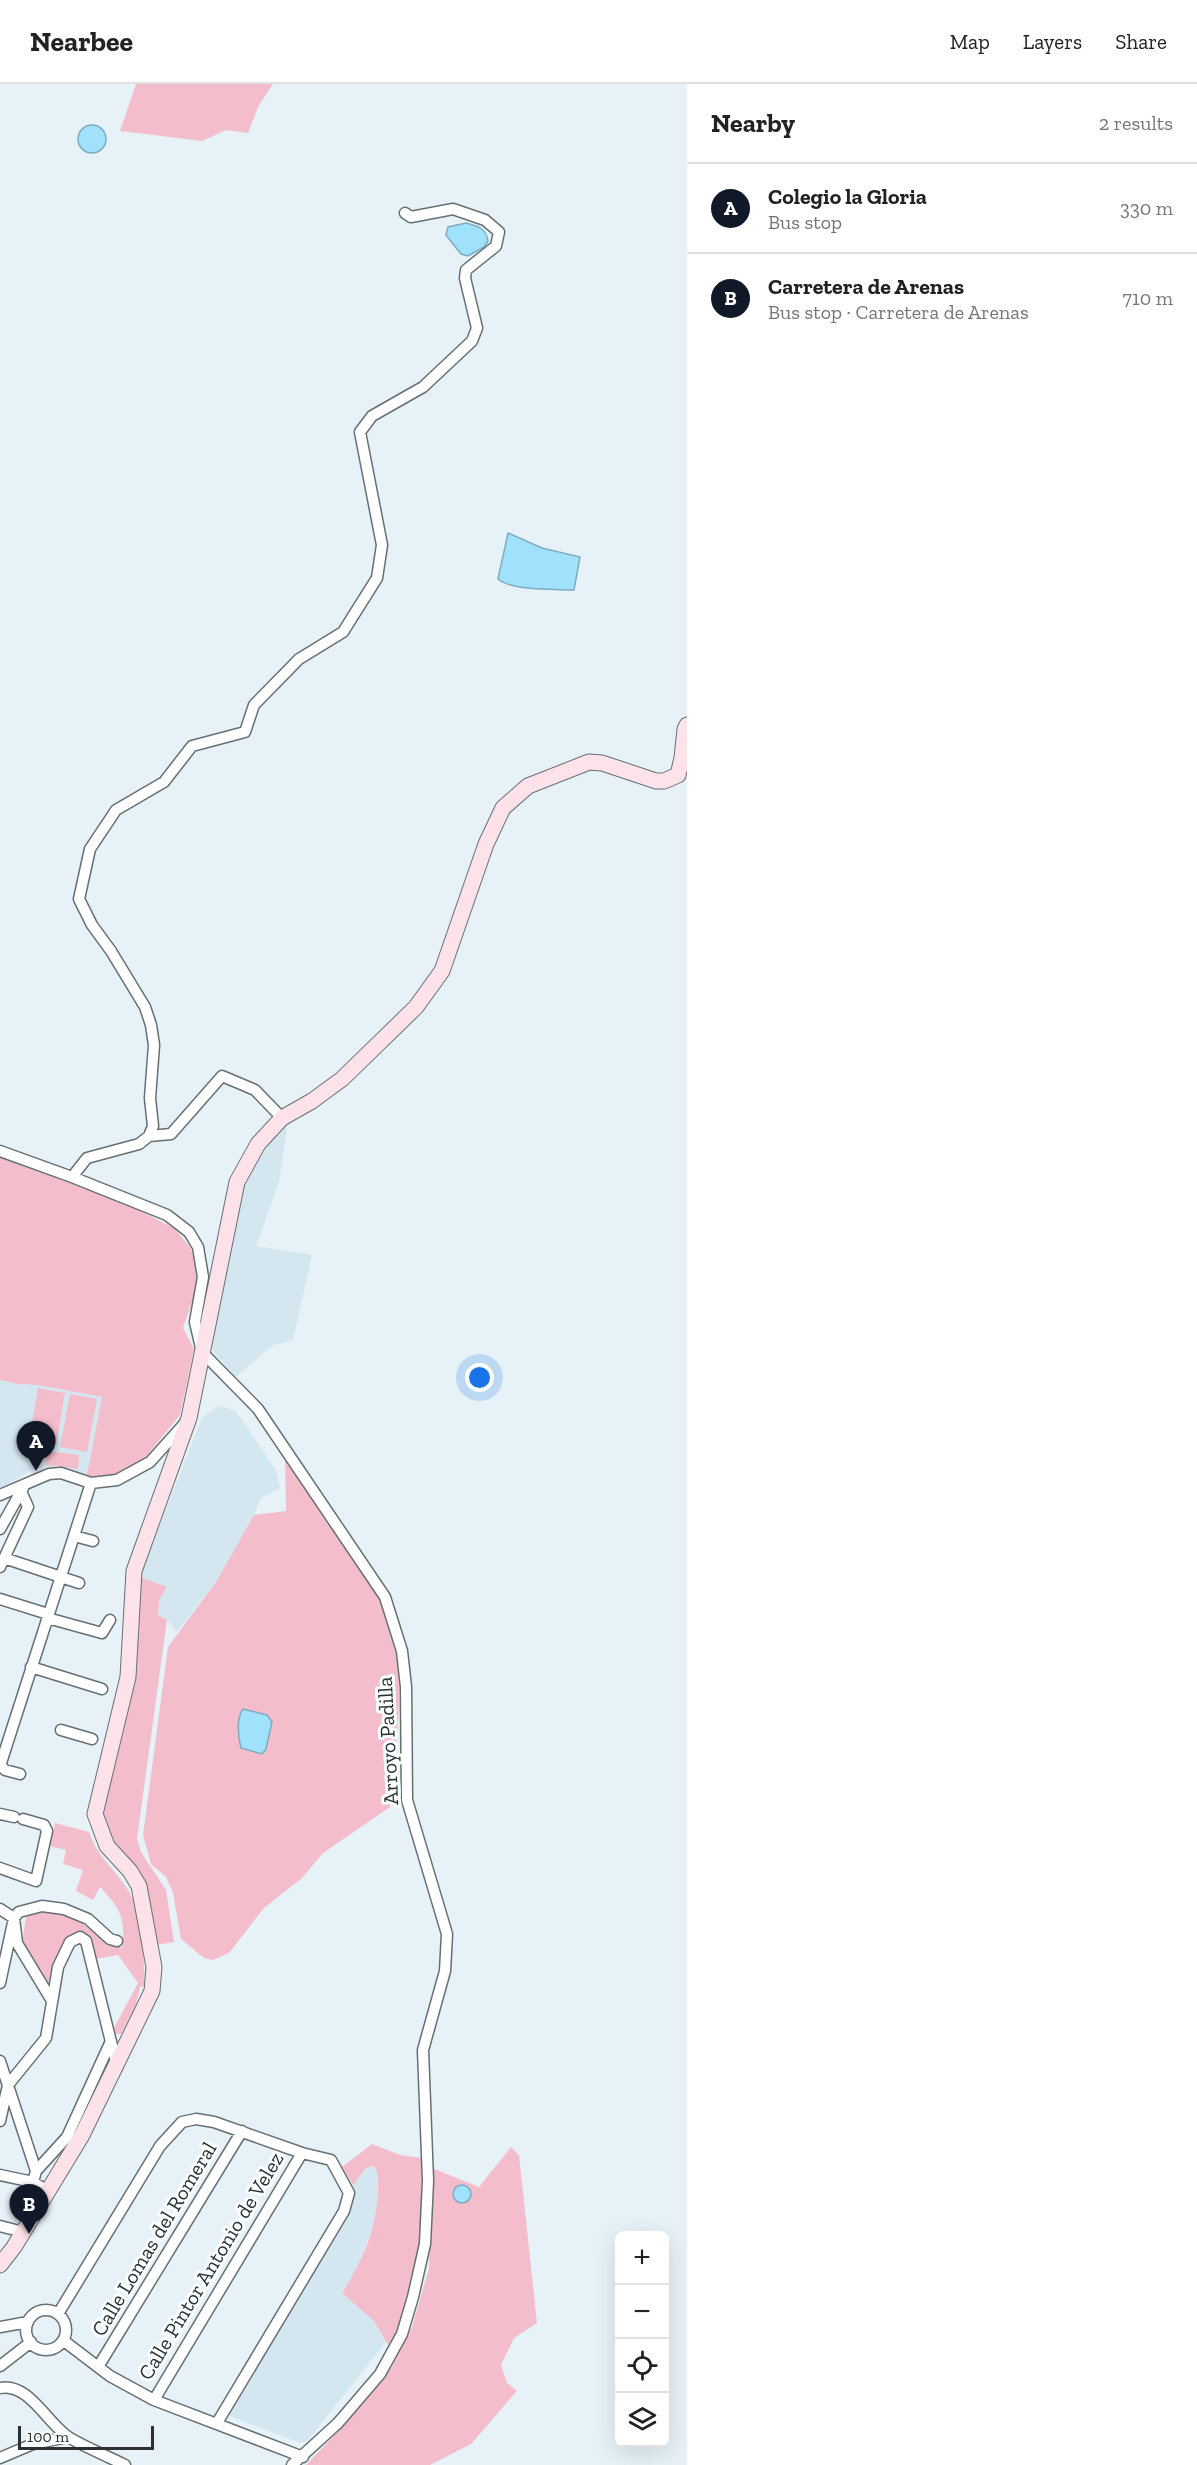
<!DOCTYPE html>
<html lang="en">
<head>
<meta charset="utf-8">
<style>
  body { margin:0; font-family:"Zilla Slab",serif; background:#f6f6f6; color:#222 }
  .controls { position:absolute; right:18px; bottom:18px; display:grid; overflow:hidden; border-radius:9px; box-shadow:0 6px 24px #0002 }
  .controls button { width:54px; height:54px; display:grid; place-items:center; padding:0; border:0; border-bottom:2px solid #e0e0e0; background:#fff; color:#222; font:30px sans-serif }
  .scale { position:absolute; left:18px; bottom:15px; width:136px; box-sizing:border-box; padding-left:6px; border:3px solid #2c3032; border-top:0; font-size:16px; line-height:21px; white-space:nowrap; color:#2c3032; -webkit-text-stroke:4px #fbfeff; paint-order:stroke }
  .you { position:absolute; left:480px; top:1294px; width:21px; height:21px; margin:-15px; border:4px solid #fff; border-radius:50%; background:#1a73e8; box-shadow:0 0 0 9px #1a73e833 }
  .badge { display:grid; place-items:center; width:39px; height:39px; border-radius:50%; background:#111827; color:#fff; font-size:20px; font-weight:700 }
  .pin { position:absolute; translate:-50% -50px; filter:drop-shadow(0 2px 3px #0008) }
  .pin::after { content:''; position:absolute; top:32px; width:21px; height:18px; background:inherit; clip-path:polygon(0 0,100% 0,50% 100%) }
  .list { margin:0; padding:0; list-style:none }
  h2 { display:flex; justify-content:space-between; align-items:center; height:78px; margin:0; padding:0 24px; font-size:26px }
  h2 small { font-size:20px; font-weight:400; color:#767676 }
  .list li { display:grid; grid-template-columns:39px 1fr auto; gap:18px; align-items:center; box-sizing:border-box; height:90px; padding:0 24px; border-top:2px solid #e0e0e0 }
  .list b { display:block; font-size:22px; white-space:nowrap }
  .list p { margin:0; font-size:20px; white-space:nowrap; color:#767676 }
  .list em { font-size:20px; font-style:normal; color:#767676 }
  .icon { flex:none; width:33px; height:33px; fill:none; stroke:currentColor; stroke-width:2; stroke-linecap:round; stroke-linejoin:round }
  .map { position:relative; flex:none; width:687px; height:2381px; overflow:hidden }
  header { display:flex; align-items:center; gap:36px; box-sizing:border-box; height:84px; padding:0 30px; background:#fff; border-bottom:2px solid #e0e0e0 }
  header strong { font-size:28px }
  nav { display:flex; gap:33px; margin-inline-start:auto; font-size:21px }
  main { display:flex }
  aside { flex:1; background:#fff }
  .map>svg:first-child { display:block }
  .built { fill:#d4e7f0 }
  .green { fill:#f4bdcb }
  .water { fill:#a0e1fc; stroke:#7dacbf; stroke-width:1.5 }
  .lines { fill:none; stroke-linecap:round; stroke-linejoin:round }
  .street-casing { stroke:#667074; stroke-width:13 }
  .secondary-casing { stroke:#667074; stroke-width:17 }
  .street { stroke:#fff; stroke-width:10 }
  .secondary { stroke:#fde2ea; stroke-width:15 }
  .labels { text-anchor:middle; stroke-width:6; stroke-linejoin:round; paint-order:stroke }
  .street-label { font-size:21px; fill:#2c3032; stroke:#fbfeff }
</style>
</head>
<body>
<header>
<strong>Nearbee</strong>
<nav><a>Map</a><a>Layers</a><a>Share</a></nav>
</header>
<main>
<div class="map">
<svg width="687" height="2381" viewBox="0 0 687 2381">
  <rect width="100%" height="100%" fill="#e6f2f7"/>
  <path class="built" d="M288 1038 279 1098 256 1162 312 1171 293 1256 273 1261 236 1293 214 1268 210 1256 222 1213 240 1099 263 1062Z
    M0 1296 18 1300 38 1301 102 1313 87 1391 62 1384H44L32 1386 0 1405Z
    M218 1321 236 1327 276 1387 280 1404 261 1414 254 1431 216 1498 177 1548 167 1536 158 1531 159 1516 146 1496 139 1493 202 1334Z
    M374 2082 378 2088 377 2131 357 2186 342 2208 374 2237 386 2258 308 2356 300 2359 230 2332 228 2327 347 2135 353 2101 366 2084Z"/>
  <path class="green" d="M136 0H273L259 21 248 49 226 46 202 57 120 47Z
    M0 1074 120 1117 174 1144 190 1163 197 1182 195 1210 183 1244 194 1265 180 1331 144 1375 119 1390 95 1395 87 1391 102 1313 38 1301 18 1300 0 1296Z
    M38 1304 65 1309 56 1362 29 1357Z
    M70 1310 97 1315 87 1368 60 1363Z
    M47 1367 79 1371 78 1385 45 1381Z
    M285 1371 377 1510C385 1531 394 1554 397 1576 403 1620 394 1678 390 1723L323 1769 302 1794 264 1824 229 1869 213 1876 204 1874 181 1855 173 1809 166 1793 151 1780 143 1751 168 1563 216 1498 254 1431 286 1427Z
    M134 1491 167 1503 159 1516 158 1531 167 1536 137 1755 141 1768 166 1806 174 1858 149 1862 139 1802 95 1730 128 1593Z
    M55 1739 89 1748C99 1776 114 1783 128 1806 140 1824 146 1879 144 1902L140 1903 136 1920 121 1950H116L114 1944 138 1899 118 1871 96 1875C93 1861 92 1851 76 1848 59 1858 53 1880 48 1899H44L22 1859 26 1833C50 1821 74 1834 95 1848 105 1856 108 1862 122 1864 126 1834 120 1824 100 1803L93 1816 76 1807 83 1786 63 1780 66 1766 50 1762Z
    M372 2060 400 2071 421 2074 422 2158 411 2210 391 2266 374 2237 342 2209C363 2176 377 2144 378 2105 378 2096 379 2090 374 2082L366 2084 353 2101 342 2083Z
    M511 2063 519 2071 537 2239 514 2254 501 2281 507 2299 517 2307 471 2360 430 2381H306L345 2340 392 2283 412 2243 429 2184 432 2084 479 2103Z"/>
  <path class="water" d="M78 55a14 14 0 1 1 28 0a14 14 0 1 1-28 0Z
    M466 139C478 142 486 144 488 157L484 163 468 172 461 170 446 151 448 143Z
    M508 449 542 464 580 473 574 506C555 505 512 507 498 495Z
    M243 1625 267 1631 272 1638 266 1665 262 1670 241 1664C238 1653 236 1634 243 1625Z
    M453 2110a9 9 0 1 1 18 0a9 9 0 1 1-18 0Z"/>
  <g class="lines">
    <g class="street-casing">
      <path id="street" d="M149 1052 171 1050 222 992 255 1006 282 1034
        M0 1067 72 1093 167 1131 189 1148 198 1163 203 1193 195 1238 202 1268 258 1325 385 1513 402 1567 406 1603 407 1716 447 1850 445 1887 423 1966 428 2097 425 2160 413 2213 402 2250 380 2290 338 2339 292 2381
        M72 1093 87 1074 139 1060 149 1052 153 1042 150 1014 154 961 151 941 145 923 111 867 92 841 79 815 90 765 116 726 164 698 192 662 245 648 254 621 299 575 343 548 377 494 382 461 360 348 372 332 423 303 472 257 477 244 465 194 466 186 496 162 499 148 485 136 453 125 411 133 405 129
        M0 1411 49 1390 61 1389 91 1399 117 1396 150 1378 185 1339
        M0 1445 23 1404
        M74 1452 93 1457
        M4 1474 79 1499
        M0 1483 28 1423 21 1407
        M0 1515 48 1530 51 1535 102 1549 110 1536
        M31 1583 102 1605
        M61 1646 92 1655
        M0 1681 5 1686 20 1690
        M0 1682 91 1399
        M0 1730 14 1733
        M0 1784 36 1797 47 1747 44 1741 23 1735
        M0 1825 14 1834 17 1859 52 1917
        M0 1899 14 1834 19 1828 42 1822 64 1825 88 1835 110 1855 117 1857
        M0 1977 36 2087
        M0 2037 8 2001 46 1954 58 1883 70 1858 80 1853 86 1857 116 1978
        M0 2091 33 2098
        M48 2107 33 2098 36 2087 67 2053 111 1957
        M0 2142 23 2148
        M26 2246a20 20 0 1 1 40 0a20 20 0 1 1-40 0Z
        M58 2230 160 2062 182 2038 196 2035 214 2038 302 2069 331 2076 349 2109 344 2127 217 2339
        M0 2243 28 2238
        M64 2257 110 2292 154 2316 303 2373
        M0 2282 31 2258
        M98 2283 242 2047
        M0 2304C29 2298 48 2341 70 2354 87 2364 107 2372 125 2381
        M154 2316 302 2069
        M0 2374 33 2360 68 2353"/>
    </g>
    <g class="secondary-casing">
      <path id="secondary" d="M0 2181 14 2163 82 2051 152 1907 154 1883 139 1802 130 1787 107 1762 95 1730 128 1593 134 1487 189 1334 237 1098 258 1060 282 1034 312 1017 342 995 416 923 442 887 486 760 503 724 528 702 589 678 602 679 656 697H664L678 691 682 674 685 645 687 641"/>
    </g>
    <use href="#street" class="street"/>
    <use href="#secondary" class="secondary"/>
  </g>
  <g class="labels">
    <g class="street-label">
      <text transform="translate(388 1657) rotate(-93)" y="7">Arroyo Padilla</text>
      <text transform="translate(154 2155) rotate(-59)" y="7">Calle Lomas del Romeral</text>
      <text transform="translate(211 2182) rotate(-59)" y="7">Calle Pintor Antonio de Velez</text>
    </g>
  </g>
</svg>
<div class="controls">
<button>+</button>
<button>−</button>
<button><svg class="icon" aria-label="locate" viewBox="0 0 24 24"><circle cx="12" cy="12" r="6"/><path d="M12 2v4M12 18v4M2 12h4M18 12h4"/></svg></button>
<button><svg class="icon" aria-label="layers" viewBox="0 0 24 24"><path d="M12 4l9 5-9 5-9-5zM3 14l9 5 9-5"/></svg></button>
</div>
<div class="scale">100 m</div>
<div class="you"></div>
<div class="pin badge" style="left:36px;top:1387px">A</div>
<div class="pin badge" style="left:29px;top:2150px">B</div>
</div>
<aside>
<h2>Nearby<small>2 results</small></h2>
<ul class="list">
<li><span class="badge">A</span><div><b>Colegio la Gloria</b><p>Bus stop</p></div><em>330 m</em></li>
<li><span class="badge">B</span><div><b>Carretera de Arenas</b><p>Bus stop · Carretera de Arenas</p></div><em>710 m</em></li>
</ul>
</aside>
</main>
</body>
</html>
